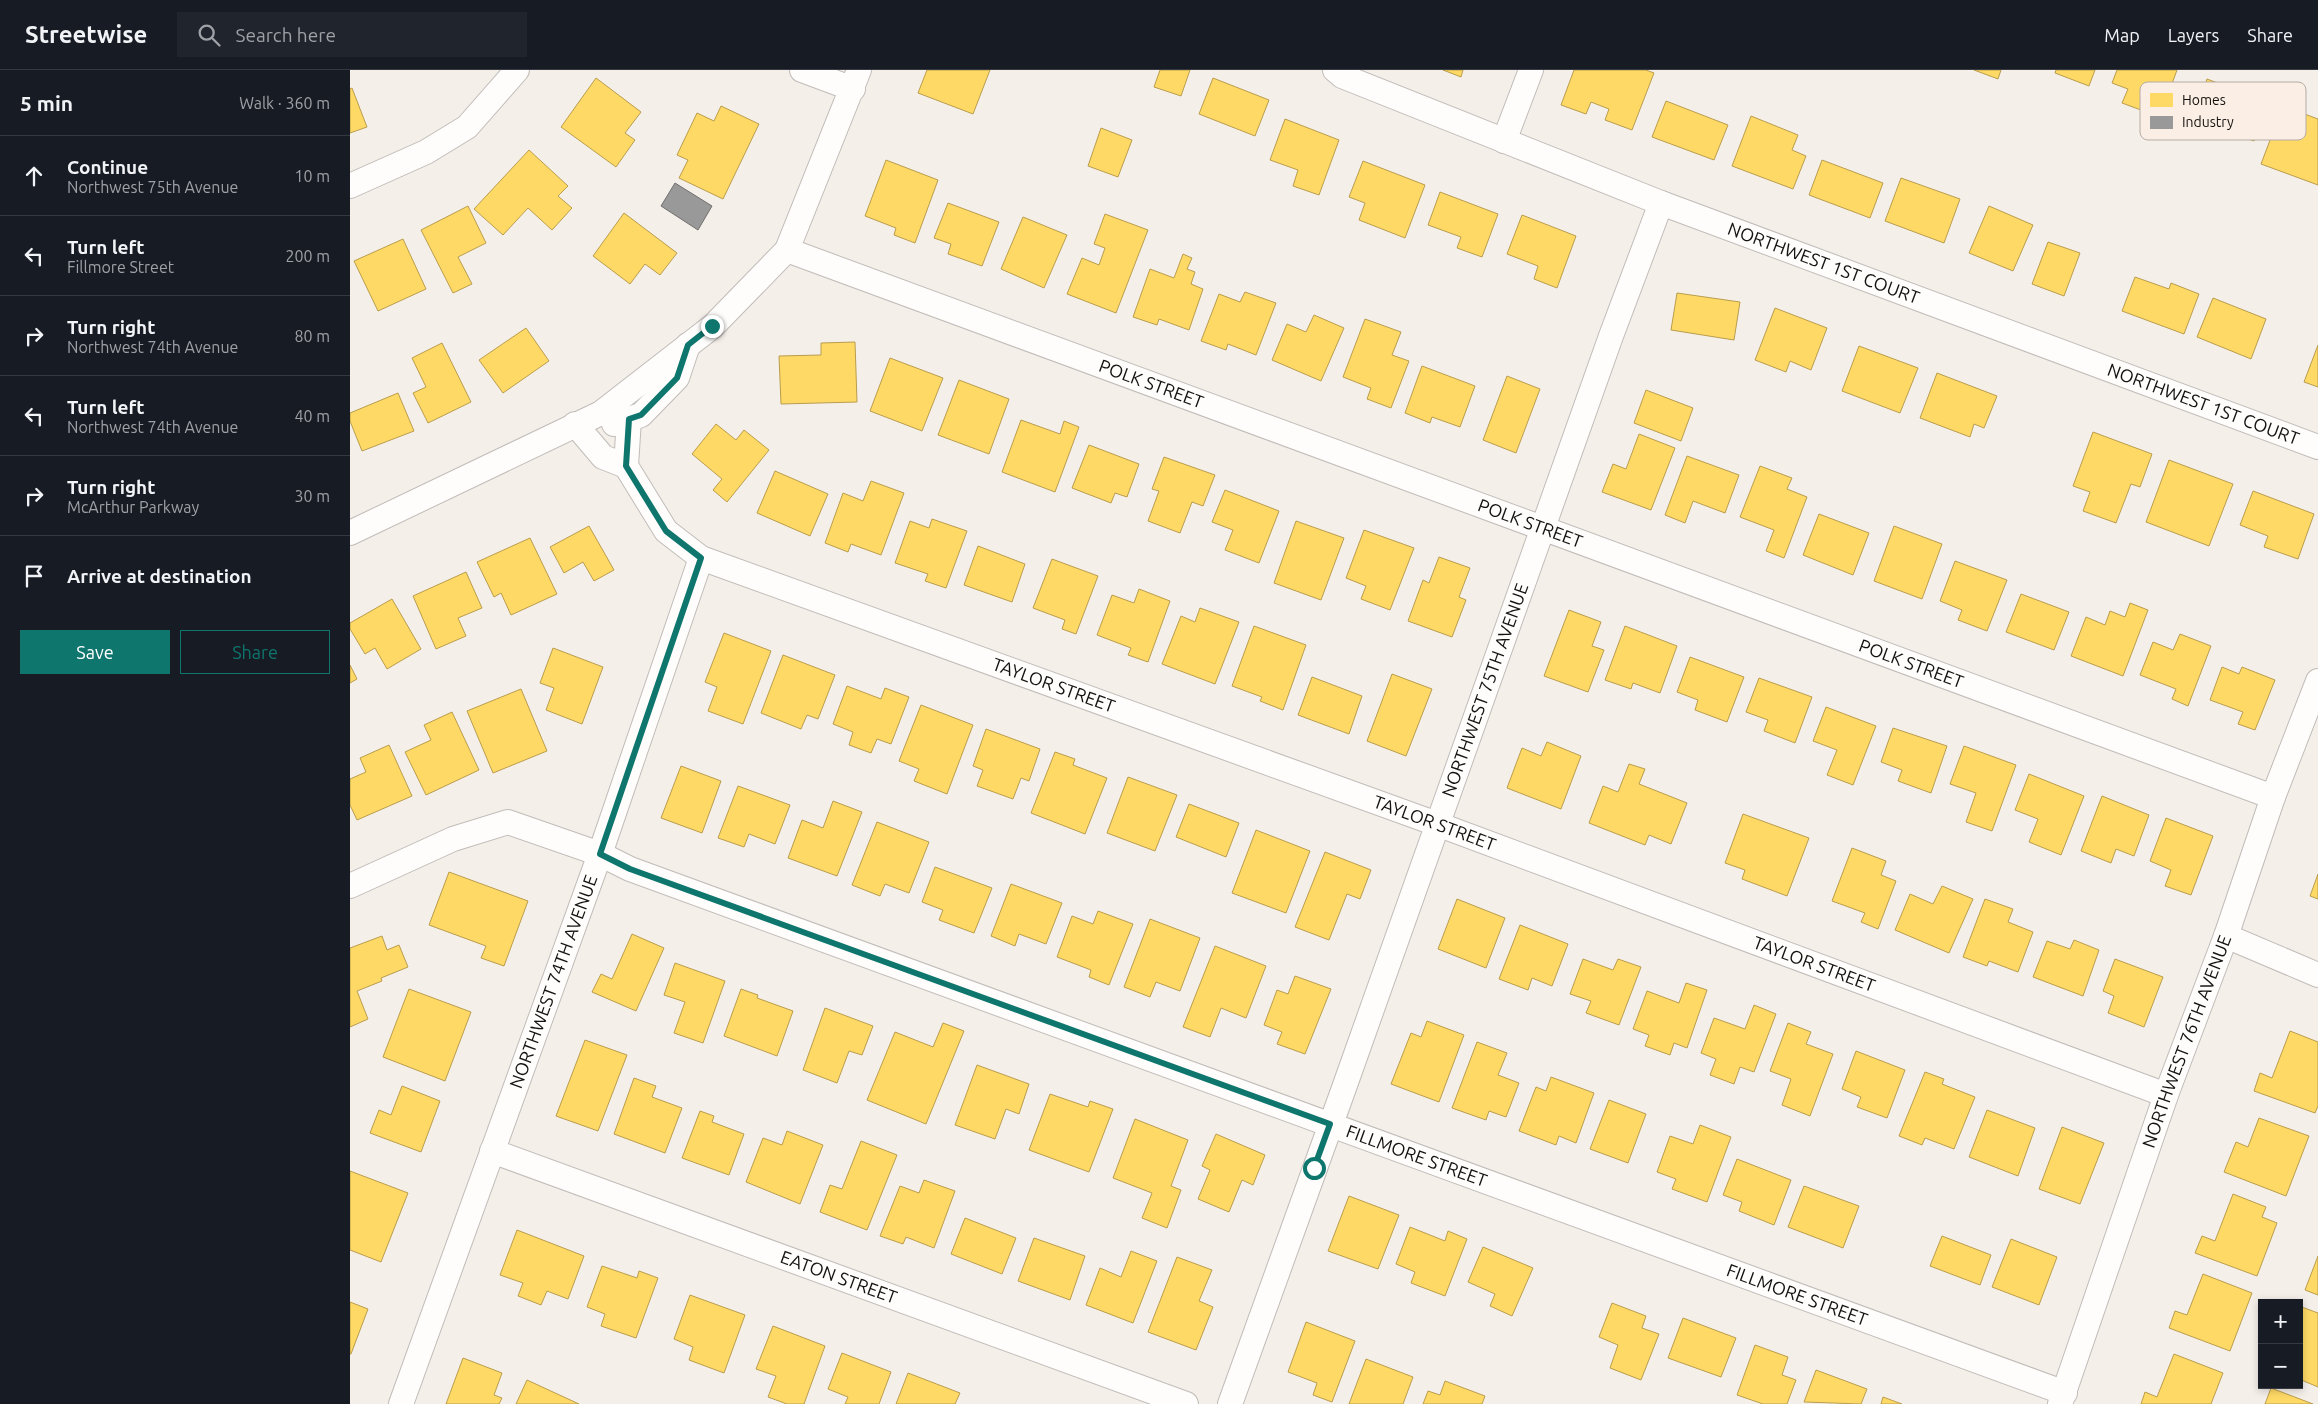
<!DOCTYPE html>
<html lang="en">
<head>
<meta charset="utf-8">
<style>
  body { margin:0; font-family:Ubuntu,sans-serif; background:#20242c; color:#f1f3f6 }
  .controls { position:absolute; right:15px; bottom:15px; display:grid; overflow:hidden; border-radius:0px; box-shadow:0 2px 8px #0003 }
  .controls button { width:45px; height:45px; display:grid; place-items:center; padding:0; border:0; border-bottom:1px solid #363941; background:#171b24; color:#f1f3f6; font:25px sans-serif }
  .stop { position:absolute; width:15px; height:15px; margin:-11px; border:4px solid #0f766e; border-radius:50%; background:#fff }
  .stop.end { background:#0f766e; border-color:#fff; box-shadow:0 1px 5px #0008 }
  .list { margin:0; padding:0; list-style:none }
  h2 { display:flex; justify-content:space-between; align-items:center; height:65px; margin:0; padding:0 20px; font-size:21px }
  h2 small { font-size:16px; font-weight:400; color:#9ea1a6 }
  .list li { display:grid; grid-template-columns:32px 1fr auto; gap:15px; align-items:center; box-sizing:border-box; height:80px; padding:0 20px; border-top:1px solid #363941 }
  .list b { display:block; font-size:19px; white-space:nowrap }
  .list p { margin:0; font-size:16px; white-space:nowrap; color:#9ea1a6 }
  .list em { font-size:16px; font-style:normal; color:#9ea1a6 }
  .actions { display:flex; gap:10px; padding:15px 20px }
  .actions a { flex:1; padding:11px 0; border:1px solid #0f766e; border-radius:0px; text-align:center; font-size:18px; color:#0f766e }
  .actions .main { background:#0f766e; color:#fff }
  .icon { flex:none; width:28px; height:28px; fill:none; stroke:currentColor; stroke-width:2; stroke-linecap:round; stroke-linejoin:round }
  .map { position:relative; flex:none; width:1968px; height:1334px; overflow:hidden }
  header { display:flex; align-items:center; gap:30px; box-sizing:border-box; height:70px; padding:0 25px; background:#171b24; border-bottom:1px solid #363941 }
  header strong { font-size:24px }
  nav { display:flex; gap:28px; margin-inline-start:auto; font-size:18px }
  .search { width:350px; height:45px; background:#20242c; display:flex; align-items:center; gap:12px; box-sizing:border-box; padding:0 18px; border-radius:0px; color:#9ea1a6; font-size:19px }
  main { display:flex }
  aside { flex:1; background:#171b24 }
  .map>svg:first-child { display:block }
  .homes { fill:#ffd966; stroke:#b99d4c }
  .industry { fill:#999; stroke:#71706f }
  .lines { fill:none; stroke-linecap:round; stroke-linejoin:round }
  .minor-casing { stroke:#c1bcb8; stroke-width:26 }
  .minor { stroke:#fefdfc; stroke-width:24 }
  .route { stroke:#0f766e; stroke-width:6 }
  .labels { text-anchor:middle; stroke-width:5; stroke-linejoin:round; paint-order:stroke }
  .street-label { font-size:18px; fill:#15110e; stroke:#faeee5 }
  .key { fill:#faeee5; stroke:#b5aca4; stroke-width:1 }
  .key-label { font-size:14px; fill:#15110e }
</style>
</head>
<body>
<header>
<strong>Streetwise</strong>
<div class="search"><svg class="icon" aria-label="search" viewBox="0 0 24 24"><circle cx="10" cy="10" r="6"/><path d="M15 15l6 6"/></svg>Search here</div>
<nav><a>Map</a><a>Layers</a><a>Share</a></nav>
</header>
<main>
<aside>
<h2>5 min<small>Walk · 360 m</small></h2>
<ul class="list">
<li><svg class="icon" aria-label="ahead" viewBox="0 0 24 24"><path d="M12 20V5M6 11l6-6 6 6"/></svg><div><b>Continue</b><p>Northwest 75th Avenue</p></div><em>10 m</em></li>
<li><svg class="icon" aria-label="left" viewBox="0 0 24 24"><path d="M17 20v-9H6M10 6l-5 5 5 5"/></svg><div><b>Turn left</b><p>Fillmore Street</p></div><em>200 m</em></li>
<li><svg class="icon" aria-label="right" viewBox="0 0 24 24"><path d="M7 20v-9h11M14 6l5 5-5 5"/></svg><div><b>Turn right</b><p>Northwest 74th Avenue</p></div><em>80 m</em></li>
<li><svg class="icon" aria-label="left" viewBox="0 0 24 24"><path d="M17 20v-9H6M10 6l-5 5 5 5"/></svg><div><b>Turn left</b><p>Northwest 74th Avenue</p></div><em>40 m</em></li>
<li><svg class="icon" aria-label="right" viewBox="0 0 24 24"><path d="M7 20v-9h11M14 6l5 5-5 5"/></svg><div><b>Turn right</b><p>McArthur Parkway</p></div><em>30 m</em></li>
<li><svg class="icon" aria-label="arrive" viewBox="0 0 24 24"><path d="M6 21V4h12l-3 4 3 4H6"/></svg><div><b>Arrive at destination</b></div></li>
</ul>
<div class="actions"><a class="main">Save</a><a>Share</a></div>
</aside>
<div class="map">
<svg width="1968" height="1334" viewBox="0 0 1968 1334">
  <rect width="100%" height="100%" fill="#f5efea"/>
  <path class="homes" d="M577 0H640L623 44 568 23Z
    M810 0H840L831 26 804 17Z
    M1093 0H1113L1111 7Z
    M1224 0H1296L1304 3 1282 60 1255 50 1259 39 1241 32 1236 44 1211 35Z
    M1624 0H1651L1648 9Z
    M1706 0H1745L1739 16 1705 3Z
    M1767 0H1827L1810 47 1772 33 1778 19 1762 13Z
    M246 8 291 42 275 63 285 70 266 97 211 57Z
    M863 8 919 30 905 66 849 44Z
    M1857 9 1919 32 1904 71 1869 58 1871 53 1845 43Z
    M2 18 17 57 0 63V19Z
    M1316 31 1378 55 1364 90 1302 67Z
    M371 36 409 54 373 129 329 108 338 90 327 85 347 43 364 51Z
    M1933 36 1968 49V115L1911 94Z
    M1401 46 1448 65 1442 80 1456 86 1443 119 1382 96Z
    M935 49 989 70 969 125 943 116 948 100 920 90Z
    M751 58 782 70 768 107 738 96Z
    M179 80 218 116 208 126 222 138 202 160 178 138 153 165 124 139Z
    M536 90 588 110 565 173 544 165 546 158 515 146Z
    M1472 90 1533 113 1520 148 1459 125Z
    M1013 91 1075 115 1055 168 1009 150 1015 133 999 127Z
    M1551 108 1610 129 1594 173 1535 151Z
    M1090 122 1148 144 1132 187 1107 178 1111 167 1078 155Z
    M598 133 649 152 632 196 598 184 601 174 584 168Z
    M118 136 136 173 108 187 122 214 103 223 71 160Z
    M1639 136 1683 155 1663 201 1619 183Z
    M274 143 327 183 310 205 295 194 280 214 243 186Z
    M755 144 798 160 766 243 717 224 732 188 749 195 755 178 744 174Z
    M1172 145 1226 166 1207 218 1184 209 1188 196 1157 184Z
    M673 147 717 165 694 218 651 199Z
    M53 169 76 219 28 241 4 191Z
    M1698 172 1730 183 1714 226 1682 214Z
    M833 184 842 188 837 199 845 202 841 214 853 219 839 260 809 249 807 255 783 247 800 199 824 208Z
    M1785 207 1819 219 1821 213 1849 224 1834 264 1772 241Z
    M895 222 926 233 906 285 878 274 876 280 851 271 869 224 890 232Z
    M1327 223 1390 232 1384 270 1321 260Z
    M1863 228 1916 249 1901 289 1847 267Z
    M1425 238 1477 258 1461 300 1440 291 1436 302 1405 290Z
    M964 245 994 258 971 311 922 290 937 254 956 262Z
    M1015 249 1051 262 1042 285 1059 291 1041 338 1017 329 1021 318 993 307Z
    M176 258 199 291 153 323 129 290Z
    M505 272 507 332 431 334 429 286 471 285V273Z
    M92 273 121 332 78 353 63 323 76 317 62 288Z
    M1968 275V317L1954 312Z
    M1509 276 1568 298 1550 343 1492 321Z
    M540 288 593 308 572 361 520 341Z
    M1072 296 1125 316 1110 357 1082 347 1080 353 1055 343Z
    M1587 303 1647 326 1634 358 1624 354 1620 367 1570 348Z
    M1157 306 1190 319 1166 383 1133 370Z
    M609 310 659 329 639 384 588 365Z
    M1296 320 1343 338 1331 371 1284 353Z
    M48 323 64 361 12 381 0 351V343Z
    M671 350 710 364 714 351 729 357 705 422 652 402Z
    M366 354 386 370 394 360 419 380 377 432 363 420 372 409 342 384Z
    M1743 362 1802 384 1790 417 1781 414 1766 453 1733 441 1740 422 1723 416Z
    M1289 364 1325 378 1301 440 1252 422 1263 394 1276 399Z
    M739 375 789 394 777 427 765 423 761 433 722 418Z
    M1337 386 1389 405 1375 443 1343 431 1335 453 1315 445Z
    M814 387 865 405 853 436 842 432 830 463 798 451 809 421 802 419Z
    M1819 390 1883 414 1859 476 1796 452Z
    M1410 396 1442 408 1437 419 1457 427 1434 488 1416 481 1424 460 1390 447Z
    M425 401 478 424 460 466 407 443Z
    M521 411 554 423 531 485 501 474 498 482 475 473 493 423 513 431Z
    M875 420 929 441 909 493 875 480 883 460 862 452Z
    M1903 421 1964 444 1948 489 1914 477 1918 466 1890 455Z
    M1469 444 1519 463 1503 505 1453 485Z
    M582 449 617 461 596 518 575 511 578 504 545 493 560 451 579 458Z
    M946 451 994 468 971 530 924 513Z
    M239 456 264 500 244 511 233 492 214 503 200 477Z
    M1544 456 1592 474 1572 529 1524 511Z
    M1014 460 1064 478 1040 540 1011 529 1016 516 996 508Z
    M180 468 207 524 161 545 151 523 144 527 127 492Z
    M628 476 675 494 662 532 614 515Z
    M1089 487 1120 498 1109 527 1116 530 1102 567 1058 551 1073 510 1079 513Z
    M702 489 748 506 726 564 712 559 715 550 683 538Z
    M1605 491 1657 510 1637 561 1608 550 1612 540 1590 531Z
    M116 502 132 538 108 548 116 566 86 579 63 526Z
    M789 519 820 531 798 592 778 585 781 578 747 565 762 525 784 533Z
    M1671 524 1719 542 1704 580 1656 562Z
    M42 529 71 579 37 599 25 578 15 584 0 559V553Z
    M1780 533 1798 540 1773 606 1721 586 1736 547 1755 555 1760 541 1775 547Z
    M850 538 889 552 865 614 812 594 831 546 845 552Z
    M1219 540 1251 552 1242 576 1254 580 1238 622 1194 606Z
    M904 556 956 575 933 640 910 631 912 627 882 616Z
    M1275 556 1327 576 1310 623 1283 613 1281 619 1255 610Z
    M374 563 421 581 393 654 358 641 367 617 355 612Z
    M1830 564 1861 576 1838 636 1822 629 1826 619 1790 605 1803 572 1823 580Z
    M203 578 253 597 232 654 196 640 204 618 190 613Z
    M433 585 485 605 468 649 457 645 451 659 411 643Z
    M1340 587 1394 607 1377 652 1345 640 1348 630 1327 622Z
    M0 595 7 609 0 613Z
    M1872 597 1889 604 1892 597 1925 610 1905 660 1888 654 1893 642 1860 630Z
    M1042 604 1082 619 1056 686 1017 671Z
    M962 607 1012 626 999 664 948 645Z
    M1409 608 1462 627 1445 673 1414 661 1418 650 1396 642Z
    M497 616 531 629 535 618 559 627 541 674 527 669 521 683 499 675 503 662 483 654Z
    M171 619 197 681 143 703 117 641Z
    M571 635 623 655 597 724 564 711 569 699 549 691Z
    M1476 637 1526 656 1503 715 1477 705 1487 680 1463 671Z
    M102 642 129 700 76 725 55 682 81 670 74 655Z
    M1543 658 1597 676 1581 723 1548 711 1552 700 1531 692Z
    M636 659 690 679 679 711 671 708 663 729 627 716 633 700 623 696Z
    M1197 672 1231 686 1211 739 1157 718 1172 678 1191 686Z
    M39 675 62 726 7 750 0 735V709L16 702 10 688Z
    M1614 676 1666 695 1642 761 1616 752 1626 723 1600 714Z
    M705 682 725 689 723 695 757 708 735 764 681 743Z
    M1279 694 1295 699 1289 714 1337 733 1321 774 1299 765 1295 775 1239 753 1253 716 1268 722Z
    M331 696 371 711 352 763 311 748Z
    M1679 704 1734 726 1711 785 1679 772 1688 749 1665 740Z
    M778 707 827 725 805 781 757 763Z
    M388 716 440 735 425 774 399 764 394 777 368 768Z
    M1752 726 1799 745 1784 786 1766 779 1761 793 1731 781Z
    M483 731 512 742 487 806 438 788 452 750 473 758Z
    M839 734 889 753 876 787 826 767Z
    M1393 744 1459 768 1437 826 1392 809 1395 800 1375 793Z
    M1816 748 1863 766 1841 825 1815 816 1821 800 1800 791Z
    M527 752 579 772 559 823 535 814 530 826 502 815Z
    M906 760 960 781 936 843 882 823Z
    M1502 778 1536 791 1531 805 1546 811 1528 859 1511 852 1515 843 1482 831Z
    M975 782 1021 800 1010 829 997 824 979 870 945 857Z
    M585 797 642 818 624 863 589 850 593 840 572 832Z
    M99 802 178 831 154 896 131 888 136 876 79 855Z
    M1968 804V829L1960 826Z
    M661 814 712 833 696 874 669 864 665 876 641 866Z
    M1592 816 1623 829 1599 883 1545 860 1560 824 1583 834Z
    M1107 829 1155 848 1136 898 1088 879Z
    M1635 829 1663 839 1658 852 1683 862 1668 902 1639 891 1637 896 1613 887Z
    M748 841 783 854 759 915 739 907 741 900 707 887 722 846 743 854Z
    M800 849 850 868 830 921 806 912 800 927 774 917Z
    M1170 855 1218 874 1202 916 1182 908 1178 920 1149 909Z
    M282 864 314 878 286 941 242 922 251 904 262 909Z
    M32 866 37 880 49 875 58 897 31 908 32 911 7 921 18 949 0 957V878Z
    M1724 870 1749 880 1733 926 1683 907 1697 871 1720 879Z
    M865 876 916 896 896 948 871 938 860 967 833 957Z
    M1233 889 1263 900 1268 889 1291 897 1269 955 1236 943 1241 931 1220 924Z
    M1765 889 1813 907 1794 957 1758 943 1764 926 1753 921Z
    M325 893 375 911 353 973 324 963 335 932 314 925Z
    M945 906 981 919 955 984 927 974 932 962 914 955 927 920 938 924Z
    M1336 913 1357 920 1337 978 1324 973 1320 985 1295 976 1299 965 1283 959 1297 921 1329 933Z
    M59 919 121 942 95 1011 33 987Z
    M391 919 408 925 407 928 443 941 427 986 374 966Z
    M1404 935 1426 944 1404 1002 1390 997 1384 1014 1360 1005 1366 989 1351 983 1364 948 1395 959Z
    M475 938 523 956 512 985 499 981 487 1013 453 1000Z
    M1077 951 1114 965 1089 1032 1041 1014 1061 963 1071 967Z
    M593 953 614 961 576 1054 517 1030 545 962 583 977Z
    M1438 953 1461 962 1456 974 1483 984 1460 1046 1432 1035 1441 1009 1420 1001Z
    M1940 961 1968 972V1036L1965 1043 1904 1021 1910 1003 1922 1008Z
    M235 970 277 985 248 1061 206 1046Z
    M1127 972 1157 983 1148 1005 1169 1013 1156 1047 1139 1041 1136 1050 1102 1038Z
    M1506 981 1555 1000 1537 1048 1507 1037 1511 1027 1492 1019Z
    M627 995 679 1014 669 1044 656 1039 645 1069 605 1055Z
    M1575 1002 1594 1009 1592 1014 1625 1027 1604 1079 1575 1068 1572 1075 1549 1066Z
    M1201 1007 1244 1023 1226 1073 1209 1066 1206 1075 1169 1061 1186 1017 1196 1021Z
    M284 1008 306 1016 302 1027 332 1038 315 1083 264 1064Z
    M52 1016 90 1031 71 1082 20 1063 29 1040 41 1045Z
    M700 1024 738 1037 740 1031 763 1039 739 1102 679 1080Z
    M1259 1030 1296 1044 1278 1093 1240 1079Z
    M1637 1040 1685 1058 1668 1106 1619 1087Z
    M350 1041 364 1046 362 1052 394 1064 379 1105 332 1088Z
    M1909 1048 1959 1066 1936 1126 1874 1102 1886 1072 1898 1077Z
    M785 1049 838 1070 821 1116 831 1120 817 1158 792 1148 802 1123 763 1108Z
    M1350 1055 1381 1067 1357 1132 1322 1119 1326 1109 1307 1102 1320 1066 1343 1074Z
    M1712 1057 1754 1073 1730 1134 1689 1119Z
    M437 1061 473 1075 450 1134 396 1112 413 1068 432 1075Z
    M866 1064 915 1085 903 1115 892 1110 879 1142 848 1129 860 1100 852 1096Z
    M511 1071 547 1085 517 1160 470 1142 480 1115 492 1119Z
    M1387 1089 1441 1110 1424 1155 1389 1141 1392 1132 1373 1125Z
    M0 1101 58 1123 31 1192 0 1180Z
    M574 1110 605 1121 584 1178 556 1167 553 1174 530 1166 550 1116 569 1123Z
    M1454 1116 1509 1136 1493 1178 1438 1157Z
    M1883 1124 1916 1137 1912 1147 1927 1153 1907 1206 1845 1183 1852 1166 1865 1171Z
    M999 1126 1049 1145 1028 1199 978 1181Z
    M615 1148 666 1168 652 1204 601 1184Z
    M1060 1157 1095 1171 1098 1161 1117 1169 1095 1226 1061 1213 1065 1202 1046 1194Z
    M167 1160 234 1186 218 1229 197 1221 191 1235 168 1226 173 1213 150 1205Z
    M1592 1166 1641 1185 1630 1215 1580 1196Z
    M684 1168 735 1186 720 1230 668 1211Z
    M1661 1169 1707 1187 1689 1235 1642 1217Z
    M1133 1177 1183 1198 1162 1246 1140 1236 1145 1224 1118 1212Z
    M781 1181 807 1191 783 1253 736 1235 750 1198 771 1207Z
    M1968 1186V1225L1955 1220Z
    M827 1187 862 1200 849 1231 863 1237 846 1280 798 1262Z
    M252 1196 287 1208 289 1201 308 1208 286 1268 251 1256 255 1244 237 1237Z
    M1853 1204 1902 1223 1880 1281 1819 1258 1825 1241 1837 1245Z
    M340 1225 395 1245 374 1303 339 1290 343 1277 324 1269Z
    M0 1232 18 1239 1 1284H0Z
    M1262 1233 1296 1246 1292 1258 1309 1264 1291 1310 1260 1298 1268 1275 1249 1267Z
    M1949 1236 1968 1243V1317L1949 1309V1272L1952 1266 1949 1265Z
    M1333 1248 1386 1268 1371 1307 1318 1288Z
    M956 1252 1005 1271 982 1332 963 1325 967 1313 938 1302Z
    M423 1256 475 1276 454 1334H437L418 1327 426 1306 406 1299Z
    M1405 1275 1438 1287 1432 1305 1446 1310 1437 1334H1413L1387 1325Z
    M492 1283 541 1302 529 1334H495L498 1327 478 1319Z
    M1824 1284 1873 1303 1861 1334H1791L1795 1322 1807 1327Z
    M113 1288 152 1303 144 1325 152 1328 149 1334H96Z
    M1016 1289 1063 1307 1053 1334H999Z
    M1466 1300 1517 1319 1511 1334 1454 1332Z
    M558 1303 610 1323 605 1334H546Z
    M177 1310 229 1334H166Z
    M1095 1311 1135 1326 1132 1334H1073L1078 1321 1090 1325Z
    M1921 1318 1963 1334H1915Z
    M1533 1327 1552 1334H1531Z"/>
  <path class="industry" d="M325 113 362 136 348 160 311 136Z"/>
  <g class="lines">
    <g class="minor-casing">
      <g id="minor">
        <path d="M452 0 503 19"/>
        <path id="s1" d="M985 0 992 6 1311 133 1968 377"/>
        <path d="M1154 71 1181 0"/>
        <path d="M0 116 76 82 117 57 167 0"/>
        <path id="s2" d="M437 180 1923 727"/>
        <path d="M225 354 253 387 276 396"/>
        <path d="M264 354 291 345 327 308 338 275"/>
        <path d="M0 463 251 343 363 256 437 180 509 0"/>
        <path id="s3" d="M351 488 1087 754 1816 1025"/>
        <path id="s4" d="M0 816 103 769 158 752 250 784 280 799 1715 1323"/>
        <path d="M1876 866 1968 905"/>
        <path id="s5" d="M142 1081 836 1334"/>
        <path id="s6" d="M51 1334 250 784 351 488 316 461 276 396 279 349"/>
        <path id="s7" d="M880 1334 994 1018 1261 266 1311 133"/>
        <path id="s8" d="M1710 1334 1816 1025 1876 866 1923 727 1968 611"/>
      </g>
    </g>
    <use href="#minor" class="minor"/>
  </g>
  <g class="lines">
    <path class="route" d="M362 256 338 275 327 308 291 345 279 349 276 396 316 461 351 488 250 784 280 799 980 1054 964 1098"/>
  </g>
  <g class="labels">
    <g class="street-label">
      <text dy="6" stroke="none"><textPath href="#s1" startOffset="526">NORTHWEST 1ST COURT</textPath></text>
      <text dy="6" stroke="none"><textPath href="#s2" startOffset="388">POLK STREET</textPath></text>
      <text dy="6" stroke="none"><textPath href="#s1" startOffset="931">NORTHWEST 1ST COURT</textPath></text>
      <text dy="6" stroke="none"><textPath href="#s2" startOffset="792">POLK STREET</textPath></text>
      <text dy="6" stroke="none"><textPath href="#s2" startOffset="1198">POLK STREET</textPath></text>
      <text dy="6" stroke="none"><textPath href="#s3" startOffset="375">TAYLOR STREET</textPath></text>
      <text dy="6" stroke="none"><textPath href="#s7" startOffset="758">NORTHWEST 75TH AVENUE</textPath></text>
      <text dy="6" stroke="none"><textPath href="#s3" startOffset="780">TAYLOR STREET</textPath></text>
      <text dy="6" stroke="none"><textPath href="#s3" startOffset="1185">TAYLOR STREET</textPath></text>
      <text dy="6" stroke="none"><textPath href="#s6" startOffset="449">NORTHWEST 74TH AVENUE</textPath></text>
      <text dy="6" stroke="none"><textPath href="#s8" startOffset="384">NORTHWEST 76TH AVENUE</textPath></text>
      <text dy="6" stroke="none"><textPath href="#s4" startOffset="1139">FILLMORE STREET</textPath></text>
      <text dy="6" stroke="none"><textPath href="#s5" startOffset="369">EATON STREET</textPath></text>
      <text dy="6" stroke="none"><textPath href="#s4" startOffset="1544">FILLMORE STREET</textPath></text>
    </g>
  </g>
  <rect x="1790" y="12" width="166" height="58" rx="8" class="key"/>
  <rect x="1800" y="23" width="23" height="14" fill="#ffd966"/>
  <rect x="1800" y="46" width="23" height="13" fill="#999"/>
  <g class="key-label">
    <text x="1832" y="35">Homes</text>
    <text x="1832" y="57">Industry</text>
  </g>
</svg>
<div class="controls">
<button>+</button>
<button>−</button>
</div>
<div class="stop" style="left:964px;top:1098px"></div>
<div class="stop end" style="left:362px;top:256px"></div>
</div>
</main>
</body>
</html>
